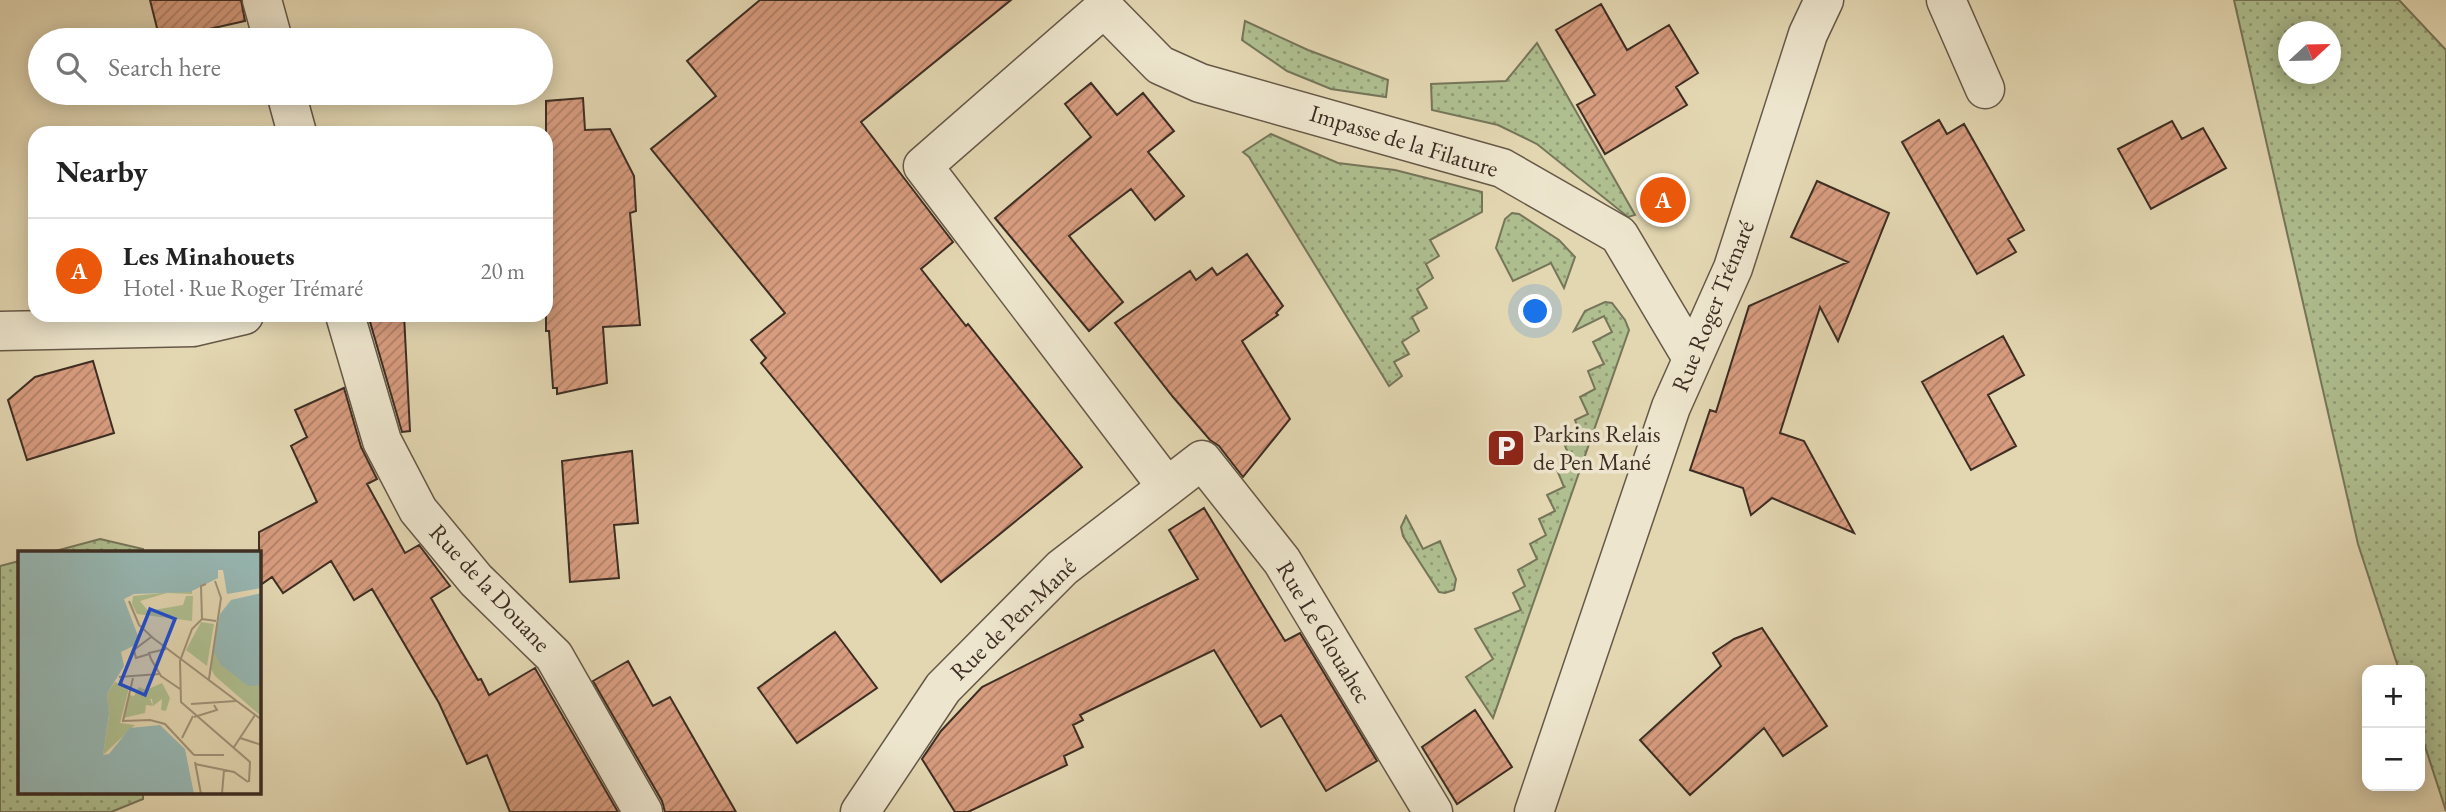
<!DOCTYPE html>
<html lang="en">
<head>
<meta charset="utf-8">
<style>
  body { margin:0; font-family:"EB Garamond",serif; background:#f6f6f6; color:#222 }
  .controls { position:absolute; right:21px; bottom:21px; display:grid; overflow:hidden; border-radius:14px; box-shadow:0 4px 18px #0003 }
  .controls button { width:63px; height:63px; display:grid; place-items:center; padding:0; border:0; border-bottom:2px solid #e0e0e0; background:#fff; color:#222; font:35px sans-serif }
  .compass { position:absolute; left:2278px; top:21px; width:63px; height:63px; border-radius:50%; background:#fff; box-shadow:0 4px 18px #0003; rotate:68deg }
  .you { position:absolute; left:1536px; top:312px; width:24px; height:24px; margin:-18px; border:5px solid #fff; border-radius:50%; background:#1a73e8; box-shadow:0 0 0 10px #1a73e833 }
  .badge { display:grid; place-items:center; width:46px; height:46px; border-radius:50%; background:#ea580c; color:#fff; font-size:23px; font-weight:700 }
  .pin { position:absolute; translate:-50% -50%; border:4px solid #fff; box-shadow:0 2px 7px #0006 }
  .list { margin:0; padding:0; list-style:none }
  h2 { display:flex; justify-content:space-between; align-items:center; height:91px; margin:0; padding:0 28px; font-size:30px }
  h2 small { font-size:23px; font-weight:400; color:#767676 }
  .list li { display:grid; grid-template-columns:46px 1fr auto; gap:21px; align-items:center; box-sizing:border-box; height:105px; padding:0 28px; border-top:2px solid #e0e0e0 }
  .list b { display:block; font-size:26px; white-space:nowrap }
  .list p { margin:0; font-size:23px; white-space:nowrap; color:#767676 }
  .list em { font-size:23px; font-style:normal; color:#767676 }
  .icon { flex:none; width:38px; height:38px; fill:none; stroke:currentColor; stroke-width:2; stroke-linecap:round; stroke-linejoin:round }
  .map { position:relative; flex:none; width:2446px; height:812px; overflow:hidden }
  .search { position:absolute; background:#fff; box-shadow:0 4px 18px #0003; left:28px; top:28px; width:525px; height:77px; display:flex; align-items:center; gap:18px; box-sizing:border-box; padding:0 24px; border-radius:38px; color:#767676; font-size:26px }
  .panel { position:absolute; background:#fff; box-shadow:0 4px 18px #0003; left:28px; top:126px; width:525px; height:196px; border-radius:21px }
  .map>svg:first-child { display:block }
  .green { fill:url(#green-dots); stroke:#76765a; stroke-width:2; fill-rule:evenodd }
  .building { fill:url(#building-hatch); stroke:#3d2d23; stroke-width:2 }
  .lines { fill:none; stroke-linecap:round; stroke-linejoin:round }
  .minor-casing { stroke:#665847; stroke-width:41 }
  .minor { stroke:#ede5cd; stroke-width:38 }
  .labels { text-anchor:middle; stroke-width:7; stroke-linejoin:round; paint-order:stroke }
  .street-label { font-size:24px; fill:#3d2d23; stroke:#ede5cd }
  .poi-label { font-size:24px; fill:#3d2d23; stroke:#ede5cd; text-anchor:start }
  .inset-river { fill:none; stroke:#97b8b4; stroke-width:3.5 }
  .inset-road { fill:none; stroke:#a19379; stroke-width:2 }
  .view { fill:#1d4ed8; fill-opacity:0.15; stroke:#1d4ed8; stroke-width:3.5 }
  .inset-edge { fill:none; stroke:#3d2d23; stroke-width:3.5 }
</style>
</head>
<body>
<div class="map">
<svg width="2446" height="812" viewBox="0 0 2446 812">
  <defs>
    <pattern id="green-dots" width="8" height="8" patternUnits="userSpaceOnUse" patternTransform="scale(1.75)"><rect width="8" height="8" fill="#afbf90"/><path d="M2 2h.1M6 6h.1" fill="none" stroke="#909c75" stroke-width="1.8" stroke-linecap="round"/></pattern>
    <pattern id="building-hatch" width="6" height="6" patternUnits="userSpaceOnUse" patternTransform="scale(1.75)"><rect width="6" height="6" fill="#d89c7f"/><path d="M-1 1l2-2M0 6l6-6M5 7l2-2" fill="none" stroke="#b08068"/></pattern>
  </defs>
  <rect width="100%" height="100%" fill="#e3d7b2"/>
  <filter id="stains"><feTurbulence type="fractalNoise" baseFrequency=".00286" numOctaves="4"/><feColorMatrix values="0 0 0 0 .2 0 0 0 0 .09 0 0 0 0 .02 0 0 0 .5 -.17"/></filter>
  <radialGradient id="worn" r=".72"><stop offset=".6" stop-color="#630" stop-opacity="0"/><stop offset="1" stop-color="#630" stop-opacity=".3"/></radialGradient>
  <path class="green" d="M2234 0H2399L2446 50V811L2420 731V670H2399L2358 544ZM2288 32H2330V74H2288Z
    M1245 21 1308 50 1388 80 1386 97 1331 89 1287 71 1242 40Z
    M1537 43 1635 215 1628 217 1537 144 1498 125 1432 110 1431 84 1506 81Z
    M1271 134 1338 163 1395 170 1482 192V212L1430 240 1439 256 1426 264 1433 278 1417 289 1427 308 1412 317 1419 331 1402 342 1409 354 1394 362 1402 376 1389 386 1249 157 1243 152Z
    M1512 213 1519 214 1559 240 1575 257 1564 288 1551 263 1513 281 1496 248 1505 219Z
    M1605 302 1612 303 1625 320 1629 330 1493 718 1466 677 1493 659 1475 629 1521 610 1513 593 1525 586 1518 570 1537 559 1530 544 1546 535 1539 519 1555 511 1547 495 1564 487 1557 470 1572 462 1565 446 1581 436 1575 420 1588 414 1580 397 1595 389 1588 371 1604 364 1593 342 1612 332 1604 316 1574 331 1585 311Z
    M1406 516 1423 549 1440 541 1456 579 1454 590 1445 593 1439 592 1403 536 1401 527Z
    M100 539 143 549V553H48Z
    M19 561V793H143V799L111 812H0V566Z"/>
  <path class="building" d="M150 0H241L245 21 160 40Z
    M760 0H1011L861 122 953 242 921 269 966 326 968 324 1082 467 941 582 761 363 766 358 751 340 785 313 651 149 716 96 687 61Z
    M1601 4 1627 50 1669 25 1698 73 1676 87 1687 105 1605 154 1577 105 1595 95 1556 30Z
    M1091 83 1117 115 1143 93 1174 131 1148 152 1184 196 1155 220 1131 189 1069 236 1123 302 1089 331 995 218 1091 137 1065 104Z
    M583 98 585 130 610 129 634 176 636 211 630 213 640 325 603 327 607 383 557 394V388H553L549 331H546V101Z
    M1939 120 1947 134 1964 124 2024 230 2008 239 2016 252 1977 274 1902 142Z
    M2172 121 2182 139 2203 128 2226 168 2151 209 2118 149Z
    M1817 181 1889 213 1838 341 1820 307 1780 433 1804 441 1854 533 1772 498 1751 515 1743 488 1690 470 1710 410 1716 412 1749 306 1848 262 1791 237Z
    M1247 254 1283 306 1276 313 1278 315 1242 341 1290 419 1243 477 1219 446 1210 440 1173 397 1115 323 1190 271 1196 280 1212 268 1217 275Z
    M368 315H404L410 431 402 432Z
    M2003 336 2024 375 1988 395 2016 446 1971 470 1922 382Z
    M93 361 114 433 27 460 8 400 35 377Z
    M344 388 361 447 377 479 367 484 405 553 419 545 450 586 431 598 478 680 481 679 489 695 535 668 618 812H510L487 755 467 764 439 703 372 589 354 600 331 561 283 593 272 577 259 586V532L317 502 291 446 307 437 295 410Z
    M632 451 638 523 614 525 619 578 570 582 562 461Z
    M1204 508 1285 641 1300 633 1377 761 1326 791 1281 715 1261 727 1214 650 1080 715 1083 720 1073 725 1083 747 1064 756 1067 765 968 812H955L922 759 941 731 982 687 1198 579 1169 530Z
    M1762 628 1827 726 1783 756 1764 728 1690 795 1640 740 1721 666 1713 653 1734 639Z
    M835 632 877 688 797 743 758 688Z
    M628 661 653 706 670 697 736 812H665L662 801 593 681Z
    M1475 710 1512 767 1457 804 1422 747Z"/>
  <g class="lines">
    <g class="minor-casing">
      <path id="minor" d="M262 0 273 40
        M1946 0 1985 89
        M286 93 297 133
        M345 315 382 441 418 510 476 580 554 656 643 812
        M0 331 193 327 244 315
        M1167 487 923 166 1104 8 1160 65 1200 83 1502 168 1619 235 1692 358
        M860 812 943 688 1062 568 1202 460 1282 561 1433 812
        M1534 812 1671 407 1733 268 1808 34 1824 0"/>
    </g>
    <use href="#minor" class="minor"/>
  </g>
  <defs>
    <g id="parking-square" transform="scale(2.0125)"><rect x="-9" y="-9" width="18" height="18" rx="4" fill="#8f2418" stroke="#ede5cd"/><path d="M-3.5-5.5H1a3.5 3.5 0 0 1 0 7H-1V5.5H-3.5ZM-1-3.4V-.6H.8a1.4 1.4 0 0 0 0-2.8Z" fill="#fff"/></g>
  </defs>
  <g fill-rule="evenodd">
    <use href="#parking-square" x="1506" y="448"/>
  </g>
  <g class="labels">
    <g class="street-label">
      <text transform="translate(1404 141) rotate(17)" y="8">Impasse de la Filature</text>
      <text transform="translate(1713 306) rotate(-68)" y="8">Rue Roger Trémaré</text>
      <text transform="translate(490 588) rotate(47)" y="8">Rue de la Douane</text>
      <text transform="translate(1013 619) rotate(-44)" y="8">Rue de Pen-Mané</text>
      <text transform="translate(1324 632) rotate(59)" y="8">Rue Le Glouahec</text>
    </g>
    <g class="poi-label">
      <text x="1533" y="442">Parkins Relais<tspan x="1533" dy="28">de Pen Mané</tspan></text>
    </g>
  </g>
  <g transform="translate(18 551)">
    <rect width="243" height="243" fill="#e3d7b2"/>
    <path d="M174 39V43L149 42 122 50 130 60 165 54 168 45H175L174 70 119 63 114 53 115 45ZM183 71 196 73 189 115 168 99ZM97 131 111 137 102 172 117 174 85 204 91 165 89 143ZM121 136 128 139 135 155 128 154 127 162 105 167 111 144 116 145Z" fill="#afbf90"/>
    <path d="M144 132 152 147 148 160 143 159 144 148 135 155 134 148H128V139Z" fill="#afbf90"/>
    <path d="M195 100 228 130 243 134V165L197 125 193 118Z" fill="#afbf90"/>
    <path d="M0 0H243V37L209 43 205 19H200V27L172 41 116 43 106 48 120 85 117 94 103 101 106 115 89 143 91 163 85 204 91 203 112 177 142 174 167 198 176 243H0ZM243 42V134L230 135 203 114 195 100 202 63 213 49Z" fill="#97b8b4"/>
    <path class="inset-river" d="M91 0 93 10 109 28M0 103 44 32 57 0M29 243 23 192 27 165 78 40 105 29 114 35 94 10 93 0"/>
    <path class="inset-road" d="M111 50 121 74 135 87 244 169M184 68 183 35 188 33M198 70 184 68 174 78 162 110 163 151 232 211 231 231M148 98 131 102 133 108 143 125 162 138M131 103 118 107 116 99 133 86M101 126 141 123M115 127 105 170 132 169 147 173 176 204M191 128 203 47 197 30M173 153 218 150M176 166 199 159 196 154M164 187 175 165M222 187 244 194M216 196 237 164M176 204H206M177 211 183 243M177 213 216 221 230 231M204 243 206 219"/>
    <path class="view" d="M132 58 157 68 127 144 102 133Z"/>
    <rect width="243" height="243" class="inset-edge"/>
  </g>
  <rect width="100%" height="100%" filter="url(#stains)"/>
  <rect width="100%" height="100%" fill="url(#worn)"/>
</svg>
<div class="controls">
<button>+</button>
<button>−</button>
</div>
<svg class="compass" viewBox="-18 -18 36 36"><path d="M0-13l5 13h-10z" fill="#e53935"/><path d="M0 13l5-13h-10z" fill="#767676"/></svg>
<div class="you"></div>
<div class="pin badge" style="left:1663px;top:200px">A</div>
<div class="search"><svg class="icon" aria-label="search" viewBox="0 0 24 24"><circle cx="10" cy="10" r="6"/><path d="M15 15l6 6"/></svg>Search here</div>
<section class="panel">
<h2>Nearby<small></small></h2>
<ul class="list">
<li><span class="badge">A</span><div><b>Les Minahouets</b><p>Hotel · Rue Roger Trémaré</p></div><em>20 m</em></li>
</ul>
</section>
</div>
</body>
</html>
